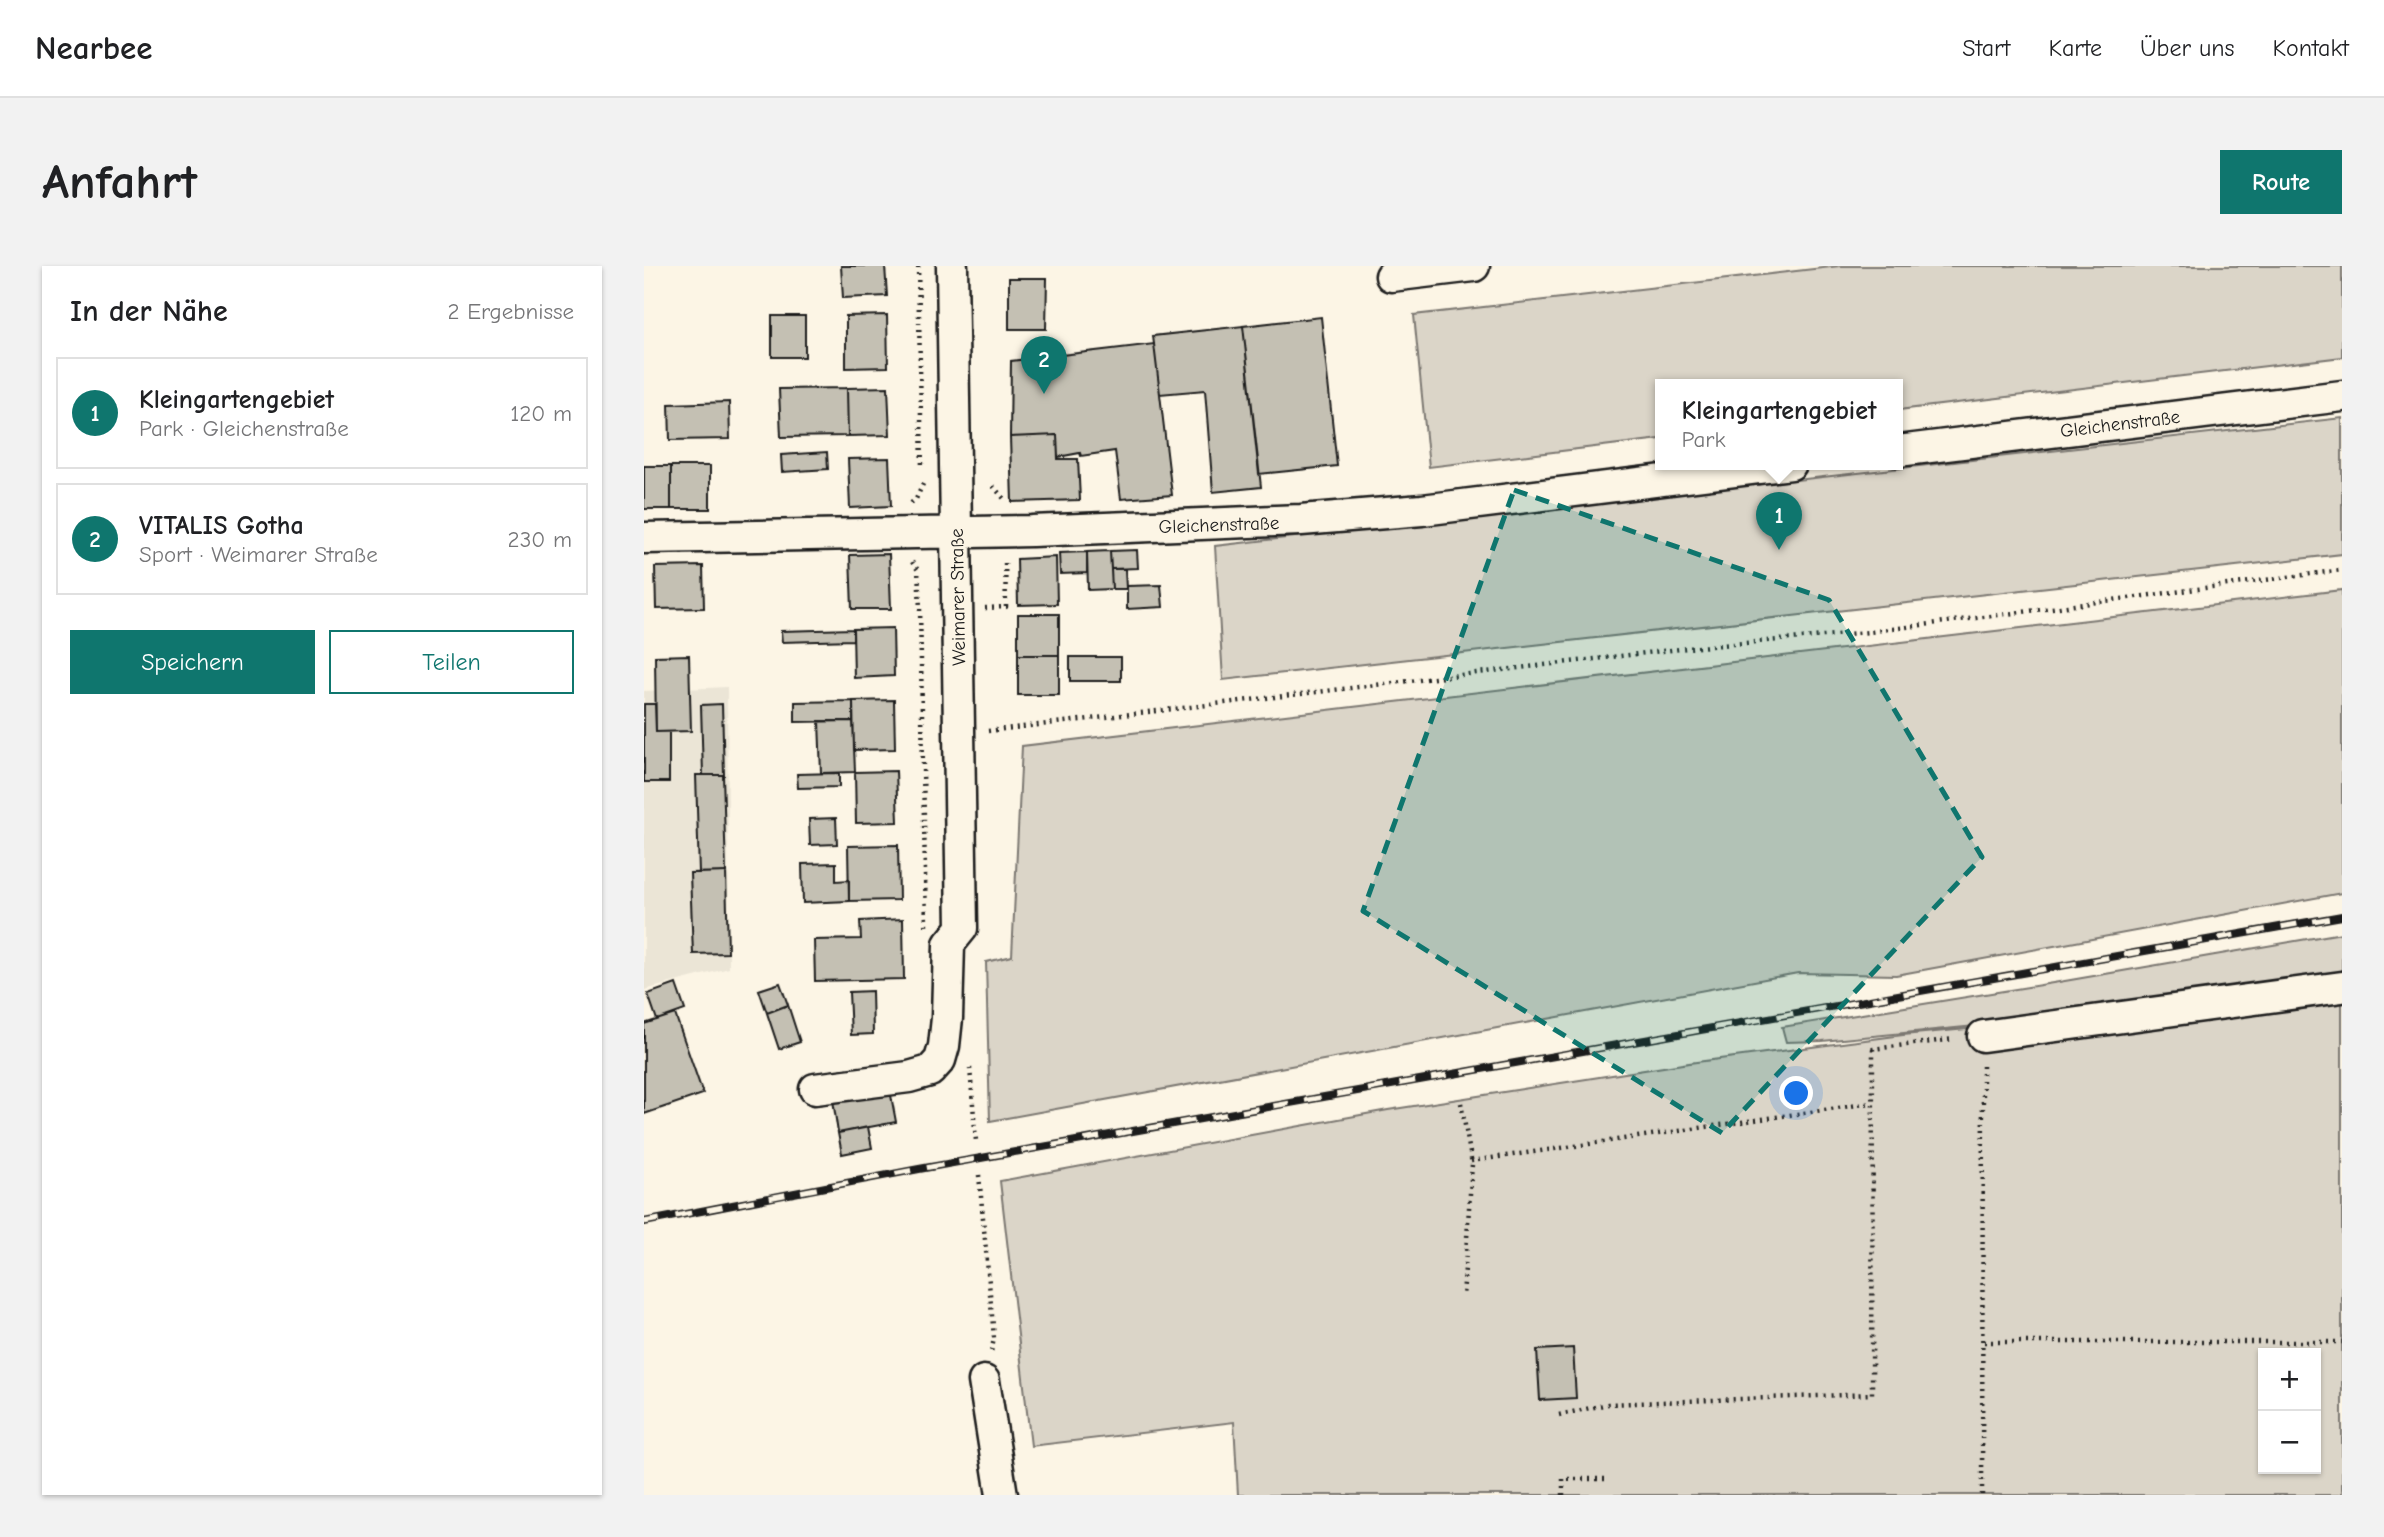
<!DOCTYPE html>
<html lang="de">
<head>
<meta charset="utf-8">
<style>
  body { margin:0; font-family:"Comic Neue",sans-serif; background:#f2f2f2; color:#202124 }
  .controls { position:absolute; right:21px; bottom:21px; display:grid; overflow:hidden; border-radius:0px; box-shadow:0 2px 5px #0004 }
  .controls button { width:63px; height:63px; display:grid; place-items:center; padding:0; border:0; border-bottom:2px solid #e0e0e0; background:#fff; color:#202124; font:35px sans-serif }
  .you { position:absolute; left:1153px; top:828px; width:24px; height:24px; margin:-18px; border:5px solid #fff; border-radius:50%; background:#1a73e8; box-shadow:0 0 0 10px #1a73e833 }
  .badge { display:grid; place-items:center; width:46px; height:46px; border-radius:50%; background:#0f766e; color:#fff; font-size:23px; font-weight:700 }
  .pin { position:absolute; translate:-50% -58px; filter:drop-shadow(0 2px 4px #0008) }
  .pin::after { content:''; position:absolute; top:37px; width:24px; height:21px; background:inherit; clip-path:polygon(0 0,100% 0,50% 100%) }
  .popup { position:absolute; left:1011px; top:113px; width:248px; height:91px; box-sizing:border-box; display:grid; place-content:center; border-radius:0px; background:#fff; filter:drop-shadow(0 2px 5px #0005); font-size:23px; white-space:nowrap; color:#757577 }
  .popup b { font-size:26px; color:#202124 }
  .popup::after { content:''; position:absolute; left:50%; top:100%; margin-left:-14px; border:14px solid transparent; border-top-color:#fff }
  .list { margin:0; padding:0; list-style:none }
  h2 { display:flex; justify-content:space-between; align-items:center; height:91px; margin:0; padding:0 28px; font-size:30px }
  h2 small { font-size:23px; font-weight:400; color:#757577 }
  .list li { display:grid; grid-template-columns:46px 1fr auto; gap:21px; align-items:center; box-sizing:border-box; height:112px; margin:0 14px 14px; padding:0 14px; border:2px solid #e0e0e0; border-radius:0px }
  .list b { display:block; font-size:26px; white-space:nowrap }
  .list p { margin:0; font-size:23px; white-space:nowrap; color:#757577 }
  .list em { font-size:23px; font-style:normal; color:#757577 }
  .actions { display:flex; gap:14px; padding:21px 28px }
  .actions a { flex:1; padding:16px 0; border:2px solid #0f766e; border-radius:0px; text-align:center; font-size:24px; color:#0f766e }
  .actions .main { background:#0f766e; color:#fff }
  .map { position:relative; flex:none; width:1698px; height:1229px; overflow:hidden; border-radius:0px }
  header { display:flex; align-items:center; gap:42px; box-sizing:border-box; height:98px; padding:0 35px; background:#fff; border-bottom:2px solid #e0e0e0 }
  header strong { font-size:33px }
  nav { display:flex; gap:38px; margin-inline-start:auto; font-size:24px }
  .intro { display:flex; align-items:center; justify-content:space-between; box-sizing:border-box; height:168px; padding:0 42px }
  h1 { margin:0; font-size:49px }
  .button { padding:18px 32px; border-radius:0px; background:#0f766e; color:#fff; font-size:24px; font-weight:700 }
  main { display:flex; gap:42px; padding:0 42px }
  aside { flex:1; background:#fff; border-radius:0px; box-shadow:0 2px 5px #0004 }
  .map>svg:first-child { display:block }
  .built { fill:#ebe5d6 }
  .green { fill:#dbd5c8; stroke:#7c7872; stroke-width:2; fill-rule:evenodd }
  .building { fill:#c4c0b3; stroke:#1c1c1c; stroke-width:2 }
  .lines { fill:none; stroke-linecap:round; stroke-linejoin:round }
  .minor-casing { stroke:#1c1c1c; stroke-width:35 }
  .path { stroke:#1c1c1c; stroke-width:4.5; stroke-dasharray:2 5; stroke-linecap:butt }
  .minor { stroke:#fcf5e5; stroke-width:30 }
  .rail-casing { stroke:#1c1c1c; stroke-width:8 }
  .rail { stroke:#fcf5e5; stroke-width:5; stroke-dasharray:16; stroke-linecap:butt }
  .marked { fill:#0f766e; fill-opacity:0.2; stroke:#0f766e; stroke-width:5; stroke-dasharray:14 9; stroke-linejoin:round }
  .labels { text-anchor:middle; stroke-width:5; stroke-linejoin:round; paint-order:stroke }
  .street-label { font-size:19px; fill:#1c1c1c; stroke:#fcf5e5 }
</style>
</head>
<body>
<header>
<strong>Nearbee</strong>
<nav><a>Start</a><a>Karte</a><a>Über uns</a><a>Kontakt</a></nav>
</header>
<div class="intro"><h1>Anfahrt</h1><a class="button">Route</a></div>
<main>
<aside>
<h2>In der Nähe<small>2 Ergebnisse</small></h2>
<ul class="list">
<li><span class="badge">1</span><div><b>Kleingartengebiet</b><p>Park · Gleichenstraße</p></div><em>120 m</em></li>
<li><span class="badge">2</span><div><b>VITALIS Gotha</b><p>Sport · Weimarer Straße</p></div><em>230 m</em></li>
</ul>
<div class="actions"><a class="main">Speichern</a><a>Teilen</a></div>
</aside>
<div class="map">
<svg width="1698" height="1229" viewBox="0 0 1698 1229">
  <rect width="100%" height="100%" fill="#fcf5e5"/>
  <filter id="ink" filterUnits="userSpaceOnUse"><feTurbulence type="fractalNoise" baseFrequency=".0143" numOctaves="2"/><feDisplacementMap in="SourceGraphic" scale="14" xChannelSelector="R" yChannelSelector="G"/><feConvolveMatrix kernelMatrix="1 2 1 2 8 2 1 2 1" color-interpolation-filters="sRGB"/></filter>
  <g filter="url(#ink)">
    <path class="built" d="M83 421 85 702 0 724V425Z"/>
    <path class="green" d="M1196 0H1698V91L1254 144V118H1016V173L785 201 770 49Z
      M1698 152V288L579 414 571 280Z
      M1698 324V627L1252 709 1154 707 346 855 342 696 368 690 378 480Z
      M1698 667V714L1453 748 1178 775 1142 776 1138 761 1415 716Z
      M1698 718V1229H594L590 1156 387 1180 356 915 744 844 1045 797 1259 769 1439 752ZM1619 1087H1672V1203H1619Z"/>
    <path class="building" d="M197 0H241L243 30 199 32Z
      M365 12H403L402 63H365Z
      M243 49 244 101 202 102V50Z
      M128 50H161V91H128Z
      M677 51 693 200 615 208 599 60Z
      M599 60 617 221 569 226 561 124 516 128 509 70Z
      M510 78 528 229 477 233 471 185 437 190 436 187 414 191 413 169 366 171 367 95Z
      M244 121 246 169 204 170 203 122Z
      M203 122 204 170 137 171 135 123Z
      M85 136 86 173 26 174 25 138Z
      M413 169 414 193H434L436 234 368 236 366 171Z
      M183 186 184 203 138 206 137 189Z
      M245 192 247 240 206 242 204 193Z
      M0 200H27V243H0Z
      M27 200H66V243H27Z
      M493 284 494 302 467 303 466 285Z
      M466 285 468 323 444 324 443 286Z
      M443 286V307L416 308 415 287Z
      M245 288 247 343H208L206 289Z
      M412 291 413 338 374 339 373 293Z
      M59 300 60 342 12 343 11 301Z
      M467 303H481L482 323H468Z
      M517 319 519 341 483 343V320Z
      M374 348H415V389H374Z
      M249 362 250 410 210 412 209 363Z
      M209 363V374L138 376 137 365Z
      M45 389 47 465 12 466 11 390Z
      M374 389H415V429H374Z
      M426 391H477V415H426Z
      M250 434 251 483 210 484 209 435Z
      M209 435V455L151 456V436Z
      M0 438H11L12 466H25V516H0Z
      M78 438 80 509H59L57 439Z
      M175 455H209L211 506 177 507Z
      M252 505 254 556 212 557 211 506Z
      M195 507V521L154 522 153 508Z
      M52 509H79L82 606 55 607Z
      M192 552 193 578 166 579 165 553Z
      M254 579 255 634 205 635 204 580Z
      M192 597V615L205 614V635L159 637 158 598Z
      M82 606 84 687 49 688 46 607Z
      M259 653 260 713 171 715 170 674 217 673 216 655Z
      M136 717 144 739 123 747 115 724Z
      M32 718 41 744 13 754 4 728Z
      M228 725 229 768 207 769 205 726Z
      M144 739 156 776 135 783 123 747Z
      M31 748 59 828 0 848V758Z
      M246 824 252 856 194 867 189 834Z
      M224 861 228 882 198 888 194 867Z
      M929 1082 932 1132 896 1134 893 1084Z"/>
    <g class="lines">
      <g class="minor-casing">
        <path id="minor" d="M747 10 830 0
          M1254 185 1698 130
          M0 272 388 265 657 254 778 244 1147 198
          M1339 770 1698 721
          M171 823 265 811 286 805 296 794 300 780 303 752 305 678 318 662 308 0
          M340 1115 358 1229"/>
      </g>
      <path class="path" d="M274 0 278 202
        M349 220 362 235
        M267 237 272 233 279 218
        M268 296 274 304 276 342 282 660
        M341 342 362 341 361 294
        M344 465 1044 382 1225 366 1698 304
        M326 802 332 875
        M817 837 828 898 819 1031
        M827 895 1228 837
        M335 909 349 1060 350 1073 347 1086
        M1340 1076H1698
        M915 1149 964 1138 1228 1128 1229 783 1311 773
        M919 1229V1213H966
        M1338 1229 1339 799"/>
      <use href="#minor" class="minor"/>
      <g class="rail-casing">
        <path id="rail" d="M0 956 275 903 1698 650"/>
      </g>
      <use href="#rail" class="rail"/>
    </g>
  </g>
  <path class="marked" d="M870 224 1185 334 1338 591 1078 867 719 645Z"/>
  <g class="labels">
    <g class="street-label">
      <text transform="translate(1476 157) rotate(-7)" y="7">Gleichenstraße</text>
      <text transform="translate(575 258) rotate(-2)" y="7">Gleichenstraße</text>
      <text transform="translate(313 331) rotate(-91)" y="7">Weimarer Straße</text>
    </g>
  </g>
</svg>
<div class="controls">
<button>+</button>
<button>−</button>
</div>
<div class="you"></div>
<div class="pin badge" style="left:1135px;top:284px">1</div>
<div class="popup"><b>Kleingartengebiet</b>Park</div>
<div class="pin badge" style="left:400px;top:128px">2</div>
</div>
</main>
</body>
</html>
